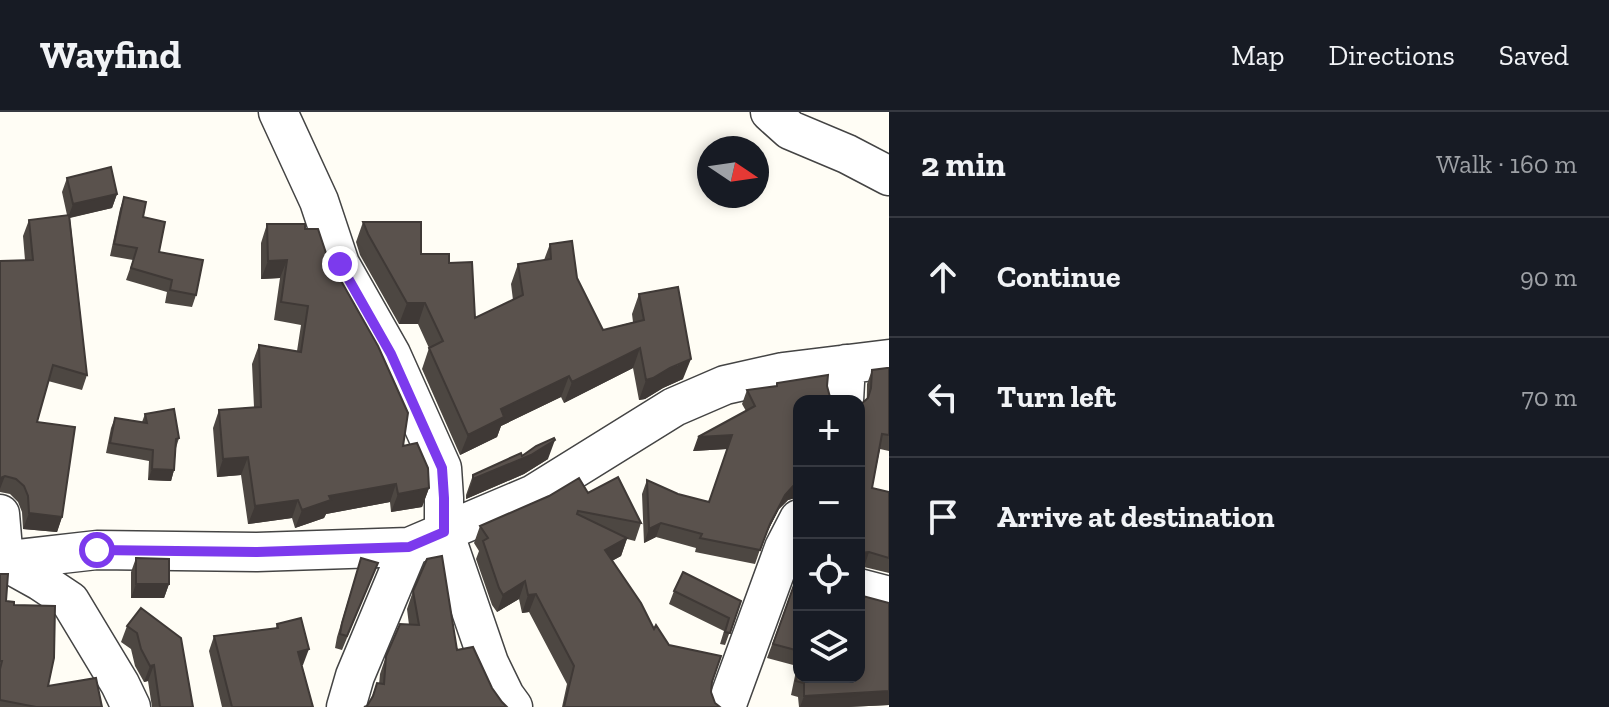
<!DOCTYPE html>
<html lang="en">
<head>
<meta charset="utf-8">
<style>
  body { margin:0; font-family:"Zilla Slab",serif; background:#20242c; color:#f1f3f6 }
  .controls { position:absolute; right:24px; bottom:24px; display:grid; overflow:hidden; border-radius:16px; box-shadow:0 4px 12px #0003 }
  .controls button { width:72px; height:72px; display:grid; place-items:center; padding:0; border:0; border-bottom:2px solid #363941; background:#171b24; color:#f1f3f6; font:40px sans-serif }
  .compass { position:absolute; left:697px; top:24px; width:72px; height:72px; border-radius:50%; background:#171b24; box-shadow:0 4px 12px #0003; rotate:103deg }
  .stop { position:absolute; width:24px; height:24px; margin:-18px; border:6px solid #7c3aed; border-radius:50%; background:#fff }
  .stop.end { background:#7c3aed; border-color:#fff; box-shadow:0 2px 8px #0008 }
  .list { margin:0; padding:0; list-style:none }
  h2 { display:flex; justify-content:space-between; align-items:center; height:104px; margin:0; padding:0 32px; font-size:34px }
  h2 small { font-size:26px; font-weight:400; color:#9ea1a6 }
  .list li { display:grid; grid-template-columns:52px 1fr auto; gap:24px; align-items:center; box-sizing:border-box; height:120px; padding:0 32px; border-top:2px solid #363941 }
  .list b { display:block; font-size:30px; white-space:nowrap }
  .list em { font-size:26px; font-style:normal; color:#9ea1a6 }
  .icon { flex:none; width:44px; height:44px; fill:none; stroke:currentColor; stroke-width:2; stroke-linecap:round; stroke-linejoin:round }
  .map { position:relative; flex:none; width:889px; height:595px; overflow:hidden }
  header { display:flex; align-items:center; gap:48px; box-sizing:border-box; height:112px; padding:0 40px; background:#171b24; border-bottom:2px solid #363941 }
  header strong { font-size:38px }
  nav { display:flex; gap:44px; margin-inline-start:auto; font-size:28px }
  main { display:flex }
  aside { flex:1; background:#171b24 }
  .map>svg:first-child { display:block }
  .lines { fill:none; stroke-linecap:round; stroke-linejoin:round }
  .minor-casing { stroke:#444; stroke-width:41 }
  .minor { stroke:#fff; stroke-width:38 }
  .wall { fill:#4d4742 }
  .shaded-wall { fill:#3f3936 }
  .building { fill:#5a524d; stroke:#3f3936; stroke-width:2 }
  .route { stroke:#7c3aed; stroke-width:10 }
</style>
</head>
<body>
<header>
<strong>Wayfind</strong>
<nav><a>Map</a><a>Directions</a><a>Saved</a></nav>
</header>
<main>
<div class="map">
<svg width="889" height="595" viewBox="0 0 889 595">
  <rect width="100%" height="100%" fill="#fffdf5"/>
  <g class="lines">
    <g class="minor-casing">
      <path id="minor" d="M278 0 319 89 340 152 391 242 442 356 444 386V420L489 551 505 584 513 595
        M770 0 790 18 847 42 889 64
        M844 289 846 252
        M0 402 4 449
        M0 449 97 438 257 440 409 435 534 382 674 295 725 273 783 260 889 247
        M4 449 40 469 70 489 120 572 131 595
        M859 476 889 484
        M346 595 355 564 409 435
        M726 595 784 436 799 407"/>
    </g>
    <use href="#minor" class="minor"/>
  </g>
  <path class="wall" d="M67 66 117 82 112 96 70 106 87 263 82 278 48 269 37 310 62 405 57 420 23 417 22 400 18 390 10 382 0 380V149L25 148 23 124 29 108 67 103 62 80Z
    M124 85 143 105 159 140 196 183 192 195 165 191 167 180 126 168 133 148 110 144 120 97Z
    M363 110 421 142 449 151 475 206 513 188 511 172 518 152 544 148 550 132 577 166 603 218 633 210 632 202 639 182 683 267 663 276 645 287 639 288 633 256 564 291 561 285 501 314 497 325 460 343 422 257 429 236 418 212H399L360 143 356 130Z
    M267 112 305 117 327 144 403 334 429 376 422 395 391 400 390 390 326 402 324 406 295 416 292 406 248 412 241 363 217 365 213 316 219 298 254 295 252 252 259 233 297 239 301 213 274 208 280 166 261 167V131Z
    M889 256V339L880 337 872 376 889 380V461L864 455 867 272 872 258Z
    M777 271 799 289V385L788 388 779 397 764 426 755 452 695 440 696 436 656 425 644 431 642 382 647 368 678 382 709 390 727 337 693 339 746 299 742 292 747 278 776 274Z
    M145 302 179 326 176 336 174 358 171 369 148 368 149 349 106 341 111 316 115 306 142 310Z
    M522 344 548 347 524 362 466 387V383L473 363Z
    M588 381 641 411 635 429 627 427 621 444 612 449 654 517 669 533 712 570 711 580 715 591 720 595H562L567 572 529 500 522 501 519 487 497 500 492 493 476 447 479 439 474 431 480 414Z
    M136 446 169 472 164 486H131V460Z
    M361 446 378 451 342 538 335 536 337 525Z
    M799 459V565L889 491V593L848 595H799L798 585 791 583 797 554 767 546Z
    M0 462 6 489 14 493 48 574 102 595H0Z
    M413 479 457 538 492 576 502 590 367 594 371 587 377 571 379 572 380 562 386 544 409 513 407 497Z
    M674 479 741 489 725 533 720 532 724 519 669 492Z
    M141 496 193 595H152L148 569 144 570 135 554 131 537 121 530 127 514Z
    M277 512 303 553H302L313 595H222L209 539 214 524 276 516Z"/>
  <path class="shaded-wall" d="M117 82 112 96 68 106 73 92Z
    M287 148 280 166 261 167 268 149Z
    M407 191H425L418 212H399Z
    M640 236 633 256 564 291 572 270Z
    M691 247 683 267 663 276 645 287 639 288 646 268Z
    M569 264 561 285 501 314 497 325 460 343 468 323 501 297Z
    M732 323 727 337 693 339 698 325Z
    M555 328 548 347 524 362 466 387 473 367Z
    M248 345 241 363 217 365 223 347Z
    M152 357 174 358 171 369 148 368Z
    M5 364 0 377V366Z
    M396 372 390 390 326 402 324 406 295 416 302 398 329 384Z
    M799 372V385L788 388 779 397 764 426 770 412 785 383 793 374Z
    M429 376 422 395 391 400 398 382Z
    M298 388 292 406 248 412 255 394Z
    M29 401 62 405 57 420 23 417Z
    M661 411 656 425 644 431 649 417Z
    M627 426 621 444 598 456 605 438Z
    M869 440 864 455H859V441Z
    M525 469 519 487 497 500 503 483Z
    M136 472H169L164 486H131Z
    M536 482 529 500 522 501 528 483Z
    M309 537 303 553 293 555 298 540Z
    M154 553 148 569 144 570 150 554Z
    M889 579V593L848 595H800L804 584Z"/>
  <path class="building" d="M111 55 117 82 73 92 67 66Z
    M124 85 146 90 143 105 165 110 159 140 203 148 196 183 170 178 172 168 131 156 137 136 114 132Z
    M69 103 87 263 53 253 37 310 75 315 62 405 29 401 28 384 24 374 16 367 5 364 0 366V149L33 148 29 108Z
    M363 110H421V142H449V151L472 150 475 206 523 183 518 152 551 147 550 132 572 129 577 166 603 218 644 208 639 182 678 175 691 247 670 256 653 266 646 268 640 236 572 270 569 264 501 297 504 305 468 323 429 236 443 229 425 191H407L368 122Z
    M267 112H305V117H318L327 144 378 234 408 301 403 334 417 331 428 356 429 376 398 382 396 372 329 384 331 388 302 398 298 388 255 394 248 345 223 347 219 298 261 295 259 233 301 240 308 194 281 190 287 148 268 149Z
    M887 256H889V323L882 322 872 376 889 380V446L869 440 859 441V294L868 286 871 276 872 258Z
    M828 263 827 274 830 285 833 289H799V372L793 374 785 383 770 412 760 438 700 426 702 422 661 411 649 417 647 368 678 382 709 390 732 323 698 325 755 294 747 278 777 274V271Z
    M174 297 179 326 176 327 174 358 152 357 153 338 110 331 115 306 147 311 145 302Z
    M554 326 555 328 531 343 473 367V363L521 341 522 344 536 334Z
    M618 365 641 411 578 399 577 402 627 426 605 438 641 491 654 517 656 513 669 533 721 544 712 570 711 580 715 591 720 595H564L574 554 536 482 528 483 525 469 503 483 499 476 483 429 488 426 480 414 549 384 579 366 588 381Z
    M442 444 457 538 473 535 492 576 502 590 507 595H364L367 594 373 584 377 571 384 572 386 544 400 512 419 513 413 479 427 447Z
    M136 446 169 447V472H136Z
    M361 446 378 451 347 524 340 522 342 511Z
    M799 459V539L773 532Z
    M683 460 741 489 730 521 725 520 729 506 674 479Z
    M0 462H8L6 489 14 490V493L55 494 54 546 48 574 96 566 102 595H36L0 588V557L2 549H0Z
    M859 483 889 491V579L804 584V571L796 569 799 554V565H859Z
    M141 496 181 526 193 595H160L154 553 150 554 141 537 137 521 127 514Z
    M301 506 309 537 298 540 313 595H232L214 524 278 516 277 512Z"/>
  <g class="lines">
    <path class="route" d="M97 438 257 440 409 435 444 420V386L442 356 391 242 340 152"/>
  </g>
</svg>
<div class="controls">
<button>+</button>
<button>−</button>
<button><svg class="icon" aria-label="locate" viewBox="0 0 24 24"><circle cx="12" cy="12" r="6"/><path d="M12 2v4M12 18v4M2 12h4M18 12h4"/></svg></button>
<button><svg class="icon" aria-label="layers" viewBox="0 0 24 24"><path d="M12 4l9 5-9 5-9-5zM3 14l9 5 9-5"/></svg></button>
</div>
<svg class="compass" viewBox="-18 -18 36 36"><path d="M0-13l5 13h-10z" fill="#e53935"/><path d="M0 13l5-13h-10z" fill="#9ea1a6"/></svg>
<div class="stop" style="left:97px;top:438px"></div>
<div class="stop end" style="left:340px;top:152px"></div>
</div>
<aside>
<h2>2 min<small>Walk · 160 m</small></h2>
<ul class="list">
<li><svg class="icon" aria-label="ahead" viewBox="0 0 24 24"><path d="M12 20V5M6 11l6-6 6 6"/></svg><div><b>Continue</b></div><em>90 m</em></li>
<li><svg class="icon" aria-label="left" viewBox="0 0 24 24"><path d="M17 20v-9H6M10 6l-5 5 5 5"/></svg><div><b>Turn left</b></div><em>70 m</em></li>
<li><svg class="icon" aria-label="arrive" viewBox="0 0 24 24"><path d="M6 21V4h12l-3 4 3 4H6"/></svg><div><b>Arrive at destination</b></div></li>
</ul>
</aside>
</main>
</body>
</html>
